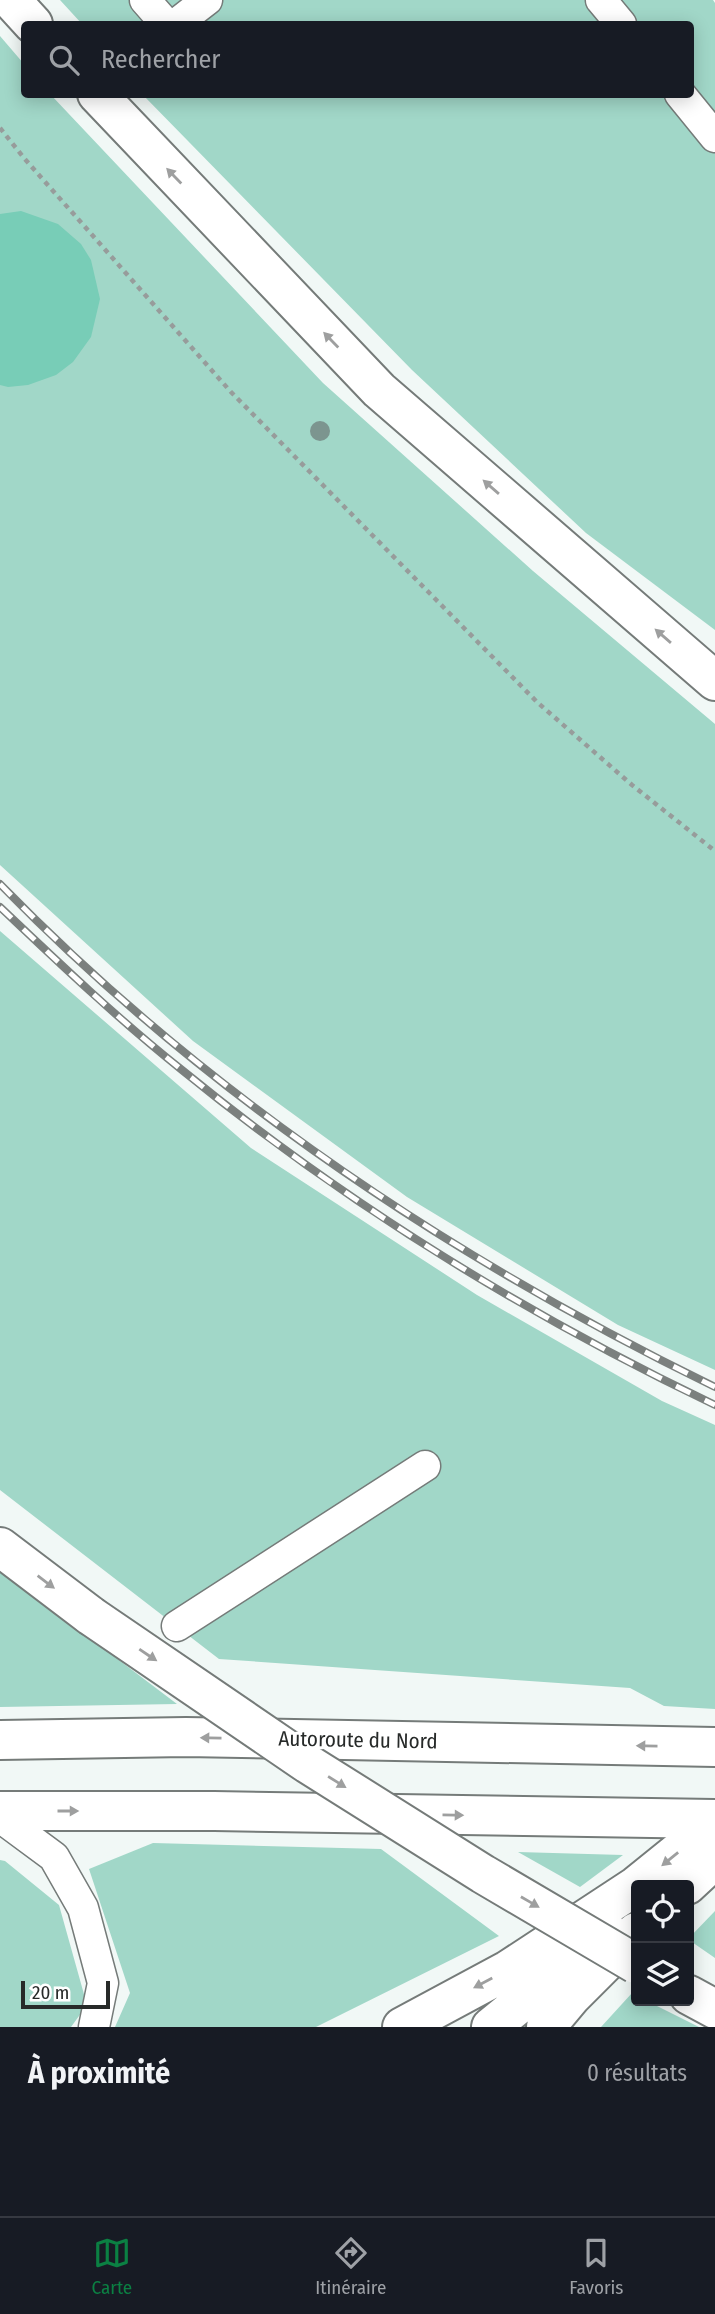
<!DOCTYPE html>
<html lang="fr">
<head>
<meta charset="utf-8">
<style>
  body { margin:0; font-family:"Fira Sans Condensed",sans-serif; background:#242831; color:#f1f3f6 }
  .controls { position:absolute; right:21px; bottom:21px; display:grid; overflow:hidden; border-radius:7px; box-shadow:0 4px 18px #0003 }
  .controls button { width:63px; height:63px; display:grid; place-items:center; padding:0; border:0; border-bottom:2px solid #363941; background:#171b24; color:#f1f3f6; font:35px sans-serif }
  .scale { position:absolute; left:21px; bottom:18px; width:89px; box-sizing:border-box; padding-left:7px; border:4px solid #272a29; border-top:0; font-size:19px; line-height:24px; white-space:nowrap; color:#272a29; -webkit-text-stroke:5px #fff; paint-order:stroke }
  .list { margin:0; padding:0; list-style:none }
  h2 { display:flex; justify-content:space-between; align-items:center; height:91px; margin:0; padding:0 28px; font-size:30px }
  h2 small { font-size:23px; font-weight:400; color:#9ea1a6 }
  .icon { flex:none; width:38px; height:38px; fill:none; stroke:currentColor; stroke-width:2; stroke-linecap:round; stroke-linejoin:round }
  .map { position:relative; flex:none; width:715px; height:2027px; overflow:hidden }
  .search { position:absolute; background:#171b24; box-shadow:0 4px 18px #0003; left:21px; right:21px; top:21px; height:77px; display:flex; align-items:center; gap:18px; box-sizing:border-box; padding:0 24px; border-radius:7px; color:#9ea1a6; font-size:26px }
  .sheet { height:189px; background:#171b24 }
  nav { display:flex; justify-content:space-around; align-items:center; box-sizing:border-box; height:98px; border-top:2px solid #363941; background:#171b24; font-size:19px; color:#9ea1a6 }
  nav a { display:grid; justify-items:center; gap:4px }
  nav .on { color:#0b8043 }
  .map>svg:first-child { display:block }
  .green { fill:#a1d7c8 }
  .building { fill:#78cdb7 }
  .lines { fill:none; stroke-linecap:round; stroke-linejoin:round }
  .minor-casing { stroke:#757b79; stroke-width:33 }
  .major-casing { stroke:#757b79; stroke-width:42 }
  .highway-casing { stroke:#757b79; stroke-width:42 }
  .path { stroke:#979c9b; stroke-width:4.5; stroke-dasharray:5 5; stroke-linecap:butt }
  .minor { stroke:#fff; stroke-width:30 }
  .major { stroke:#fff; stroke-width:38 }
  .highway { stroke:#fff; stroke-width:38 }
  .rail-casing { stroke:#7b807e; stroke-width:8 }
  .rail { stroke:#fff; stroke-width:5; stroke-dasharray:16; stroke-linecap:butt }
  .highway-bridge-casing { stroke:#757b79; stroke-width:42; stroke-linecap:butt }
  .highway-bridge { stroke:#fff; stroke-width:38 }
  .tree { fill:#7c958f }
  .oneway { fill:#9e9f9f }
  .labels { text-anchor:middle; stroke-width:6; stroke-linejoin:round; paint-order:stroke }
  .street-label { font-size:21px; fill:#272a29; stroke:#fff }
</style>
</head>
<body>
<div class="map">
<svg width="715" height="2027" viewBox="0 0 715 2027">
  <rect width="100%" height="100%" fill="#f1f8f6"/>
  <path class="green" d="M60 0H713L715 3V630L586 533 412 370 143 95 690 94V24H82Z
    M0 36 24 64V94L51 95 323 383 533 571 715 724V1370L618 1325 407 1197 193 1041 0 865Z
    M0 931 251 1148 477 1295 662 1401 715 1425V1709L664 1706 630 1688 219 1659 0 1490Z
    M0 1570 177 1704 0 1707Z
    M153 1843 381 1849 499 1936 316 2027H115L130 1993 89 1869Z
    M518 1852 623 1855 580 1887Z
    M0 1860 5 1861 59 1905 87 2005 71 2027H0Z
    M715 1911V1958L689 1940V1938Z
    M632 1993 636 1996V2001H647L699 2027H601Z"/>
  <path class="building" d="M21 211 58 224 81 244 91 260 100 299 91 337 73 362 56 375 28 385 8 387 0 385V214Z"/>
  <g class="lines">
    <g class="minor-casing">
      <path id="minor" d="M145 0 166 24
        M601 0 621 24
        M176 24 207 0
        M680 94 715 137
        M177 1626 425 1466
        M0 1817 54 1857 83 1908 103 1983 94 2027"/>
    </g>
    <g class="major-casing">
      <path id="major" d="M637 1885 715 1822
        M687 1885 715 1859
        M402 2027 508 1970 636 1886
        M491 2027 573 1960 603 1922
        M546 2027 571 1997 636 1932"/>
    </g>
    <g class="highway-casing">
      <path id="highway" d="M11 0 33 24
        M97 94 379 390 715 681
        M0 1547 91 1616
        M0 1740 186 1737 715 1747
        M0 1811H214L715 1819
        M689 1995 715 2009"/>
    </g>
    <path class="path" d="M0 128 24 158 231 392 537 702 632 785 715 851"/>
    <use href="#minor" class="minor"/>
    <use href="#major" class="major"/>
    <use href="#highway" class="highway"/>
    <g class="rail-casing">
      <path id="rail" d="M0 884C204 1093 453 1259 715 1387
        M0 907C59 963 118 1019 182 1070 345 1203 525 1314 715 1405"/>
    </g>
    <use href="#rail" class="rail"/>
    <g class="highway-bridge-casing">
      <path id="highway-bridge" d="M91 1616 308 1764 483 1874 636 1964"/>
    </g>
    <use href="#highway-bridge" class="highway-bridge"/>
  </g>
  <circle class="tree" cx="320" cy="431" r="10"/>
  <defs><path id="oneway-solid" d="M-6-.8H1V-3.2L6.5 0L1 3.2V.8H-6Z" transform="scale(1.75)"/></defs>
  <g class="oneway">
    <use href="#oneway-solid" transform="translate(174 176) rotate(-134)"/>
    <use href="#oneway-solid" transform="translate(331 340) rotate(-134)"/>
    <use href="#oneway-solid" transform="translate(491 487) rotate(-139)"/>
    <use href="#oneway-solid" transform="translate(663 636) rotate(-139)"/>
    <use href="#oneway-solid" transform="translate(46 1582) rotate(37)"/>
    <use href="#oneway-solid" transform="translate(148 1655) rotate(34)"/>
    <use href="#oneway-solid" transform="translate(211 1738) rotate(-179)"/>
    <use href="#oneway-solid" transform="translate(647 1746) rotate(-179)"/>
    <use href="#oneway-solid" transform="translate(337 1782) rotate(32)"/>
    <use href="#oneway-solid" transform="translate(68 1811)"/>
    <use href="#oneway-solid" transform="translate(453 1815) rotate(1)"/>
    <use href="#oneway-solid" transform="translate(670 1859) rotate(141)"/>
    <use href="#oneway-solid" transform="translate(530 1902) rotate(30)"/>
    <use href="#oneway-solid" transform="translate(483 1983) rotate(152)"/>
  </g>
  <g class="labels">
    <g class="street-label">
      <text transform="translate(358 1740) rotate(1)" y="7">Autoroute du Nord</text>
    </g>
  </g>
</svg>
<div class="controls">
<button><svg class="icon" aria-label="locate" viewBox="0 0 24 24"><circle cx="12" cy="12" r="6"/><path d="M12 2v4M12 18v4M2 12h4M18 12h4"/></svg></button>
<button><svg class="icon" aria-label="layers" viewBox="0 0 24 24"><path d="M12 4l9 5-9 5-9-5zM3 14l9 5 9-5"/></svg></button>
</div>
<div class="scale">20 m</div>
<div class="search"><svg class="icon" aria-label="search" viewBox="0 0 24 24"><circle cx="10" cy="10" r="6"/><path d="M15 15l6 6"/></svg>Rechercher</div>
</div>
<section class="sheet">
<h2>À proximité<small>0 résultats</small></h2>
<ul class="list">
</ul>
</section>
<nav>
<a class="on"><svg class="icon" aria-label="map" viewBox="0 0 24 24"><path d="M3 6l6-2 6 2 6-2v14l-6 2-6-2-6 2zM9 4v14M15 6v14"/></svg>Carte</a>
<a><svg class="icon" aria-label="directions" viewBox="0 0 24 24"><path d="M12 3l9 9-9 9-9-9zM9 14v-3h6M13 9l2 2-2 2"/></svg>Itinéraire</a>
<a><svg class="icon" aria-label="saved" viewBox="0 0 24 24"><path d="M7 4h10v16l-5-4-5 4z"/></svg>Favoris</a>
</nav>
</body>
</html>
